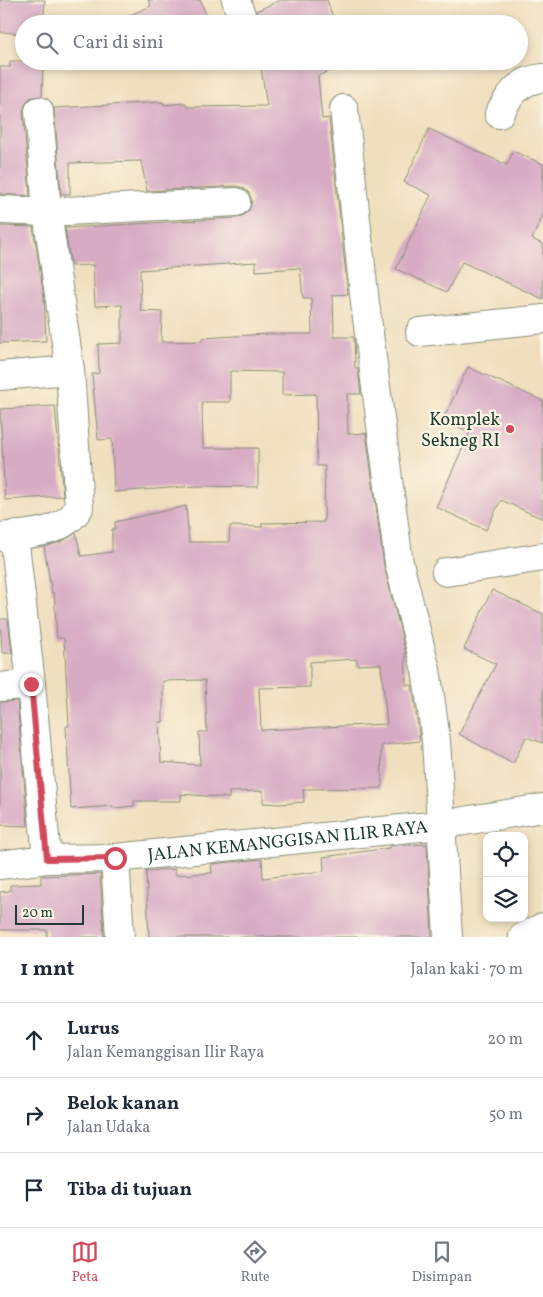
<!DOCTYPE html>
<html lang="id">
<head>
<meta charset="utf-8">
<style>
  body { margin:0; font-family:Vollkorn,serif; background:#f6f6f7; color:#1f2937 }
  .controls { position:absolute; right:15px; bottom:15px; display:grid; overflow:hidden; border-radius:10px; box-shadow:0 2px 8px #0003 }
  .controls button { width:45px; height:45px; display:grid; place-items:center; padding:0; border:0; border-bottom:1px solid #e0e1e3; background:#fff; color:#1f2937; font:25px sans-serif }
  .scale { position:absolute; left:15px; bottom:12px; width:69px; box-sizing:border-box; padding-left:5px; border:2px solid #1f3d34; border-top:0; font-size:14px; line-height:18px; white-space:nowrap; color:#1f3d34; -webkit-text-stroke:4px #fcf5e5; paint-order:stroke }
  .stop { position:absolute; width:15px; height:15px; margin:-11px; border:4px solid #d1495b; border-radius:50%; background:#fff }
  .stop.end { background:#d1495b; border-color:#fff; box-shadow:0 1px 5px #0008 }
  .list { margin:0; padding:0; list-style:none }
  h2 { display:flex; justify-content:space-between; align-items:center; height:65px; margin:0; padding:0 20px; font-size:21px }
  h2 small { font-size:16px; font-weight:400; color:#747a83 }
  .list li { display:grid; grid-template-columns:32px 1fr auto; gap:15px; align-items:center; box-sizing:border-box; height:75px; padding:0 20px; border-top:1px solid #e0e1e3 }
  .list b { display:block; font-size:19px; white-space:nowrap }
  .list p { margin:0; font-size:16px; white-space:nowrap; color:#747a83 }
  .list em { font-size:16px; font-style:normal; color:#747a83 }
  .icon { flex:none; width:28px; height:28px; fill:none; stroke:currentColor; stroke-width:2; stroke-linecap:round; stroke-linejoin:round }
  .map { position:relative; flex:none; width:543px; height:937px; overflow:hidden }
  .search { position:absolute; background:#fff; box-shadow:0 2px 8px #0003; left:15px; right:15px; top:15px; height:55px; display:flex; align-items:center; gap:12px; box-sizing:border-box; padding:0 18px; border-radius:28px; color:#747a83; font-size:19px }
  .sheet { height:290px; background:#fff }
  nav { display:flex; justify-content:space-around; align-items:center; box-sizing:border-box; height:70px; border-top:1px solid #e0e1e3; background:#fff; font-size:14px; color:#747a83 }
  nav a { display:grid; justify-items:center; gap:2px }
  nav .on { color:#d1495b }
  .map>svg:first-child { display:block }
  .building { fill:#d7abc4; fill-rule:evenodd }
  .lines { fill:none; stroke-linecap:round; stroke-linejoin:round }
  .minor-casing { stroke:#888e79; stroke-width:30 }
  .minor { stroke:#fff; stroke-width:28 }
  .route { stroke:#d1495b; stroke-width:6 }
  .poi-dot { fill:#d1495b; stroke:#fcf5e5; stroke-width:2 }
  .labels { text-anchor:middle; stroke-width:4.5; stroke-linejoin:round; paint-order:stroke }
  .poi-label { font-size:18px; fill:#1f3d34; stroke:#fcf5e5; text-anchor:end }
  .street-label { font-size:18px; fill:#1f3d34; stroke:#fcf5e5 }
</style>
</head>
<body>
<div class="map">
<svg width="543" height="937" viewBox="0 0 543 937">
  <rect width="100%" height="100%" fill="#fcf5e5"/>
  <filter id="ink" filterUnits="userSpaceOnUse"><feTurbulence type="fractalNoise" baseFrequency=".02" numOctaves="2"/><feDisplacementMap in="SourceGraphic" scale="10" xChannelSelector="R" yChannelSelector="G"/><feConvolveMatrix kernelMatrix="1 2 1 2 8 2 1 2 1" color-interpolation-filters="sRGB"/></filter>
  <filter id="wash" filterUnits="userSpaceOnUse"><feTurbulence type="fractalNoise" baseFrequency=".0096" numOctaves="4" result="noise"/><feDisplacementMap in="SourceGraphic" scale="20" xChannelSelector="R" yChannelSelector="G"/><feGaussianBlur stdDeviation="1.12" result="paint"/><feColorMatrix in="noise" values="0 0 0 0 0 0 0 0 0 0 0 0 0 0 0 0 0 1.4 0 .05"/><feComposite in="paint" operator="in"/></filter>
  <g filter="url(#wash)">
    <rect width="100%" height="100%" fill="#f0dfbe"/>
    <g id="blocks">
      <path class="building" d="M0 0H45L43 24H24V34L0 32Z
        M148 0H200L210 24H110L151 6Z
        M281 0H327L335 24H259L256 11Z
        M10 61H43L42 96 30 98 25 105 23 112 30 196 0 194V67H10Z
        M290 61H352L318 76 322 119 329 118 348 294 333 295 334 337H354L355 368H358L361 394H347L348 434 366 433 384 565 405 650 406 685H412L420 741 381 745 382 788 303 789 304 802 280 804 263 803V791L229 792V798L181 794V801H134V806L114 808 113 806 71 809 66 726H69L64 638H57L54 593 52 594 44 547 61 542 76 533 81 556 112 552V529H115V522L186 506 189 542H229L230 526 262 527V523L324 522 325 466H317L316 394 282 395V372L230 371V402H202L203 448H258V487L197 486 114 492 112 439 98 440 92 374 99 373 98 344 122 343V305L95 306 93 265 71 266 65 228 237 218 244 215 250 209 252 201 249 193 243 188 236 186 147 191 141 161 70 163V194H61L54 108 163 102 164 105 186 103 187 107 267 106 261 68 291 64ZM256 262V271L300 268 303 298H311L312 334H268L202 338V341L161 342 162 312 141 311 140 270ZM357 659V665L381 664 387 724 261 730 259 688 310 687V662ZM205 680 207 732H199L200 765 161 762 159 722H163V681Z
        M429 129 507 165 513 151 543 164V215L532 239 543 244V299L462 262 447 292 396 269 431 195 404 182Z
        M0 226 33 227 44 297 46 341 0 343Z
        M468 367 543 401V519L501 500 486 530 436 507 470 432 443 420Z
        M55 406 63 496 5 500 0 409Z
        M492 590 543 614V743L526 737 513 764 459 734 496 664 464 649Z
        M0 619H8L12 653H2Z
        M17 701 28 826 0 825V702Z
        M427 844 432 937H149L146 871 175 869V875L212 873 211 864 262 859 263 878 324 871 323 857 389 848V846Z
        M100 874 104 937H47V930H0V892L10 891V885L41 884V876Z"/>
    </g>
  </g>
  <g filter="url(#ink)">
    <use href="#blocks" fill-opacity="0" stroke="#888e79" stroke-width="1"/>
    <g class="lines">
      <g class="minor-casing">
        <g id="minor">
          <path d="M236 0 244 24"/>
          <path d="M344 109 365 303 399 563 426 670 431 703 436 741 448 937"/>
          <path d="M499 114C510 94 519 80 543 78"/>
          <path d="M0 210 47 212 236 202"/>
          <path d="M420 332 543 319"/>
          <path d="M0 376 70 370"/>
          <path d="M14 535 31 684 47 859"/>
          <path d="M0 537C28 534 63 534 79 508L70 370 47 212 39 111"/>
          <path d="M446 572 543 557"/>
          <path d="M0 687 31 684"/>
          <path d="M115 858 120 937"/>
          <path id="s1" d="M0 865 47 859 115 858 440 825 543 808"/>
          <path d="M523 937 543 927"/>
        </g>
      </g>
      <use href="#minor" class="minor"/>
    </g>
  </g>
  <g class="lines" filter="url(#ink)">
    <path class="route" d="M31 684 47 859 115 858"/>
  </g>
  <circle class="poi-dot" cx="510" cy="429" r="5"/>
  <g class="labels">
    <g class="poi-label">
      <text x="500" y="425">Komplek<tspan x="500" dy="21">Sekneg RI</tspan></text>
    </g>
    <g class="street-label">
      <text dy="6" stroke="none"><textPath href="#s1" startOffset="289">JALAN KEMANGGISAN ILIR RAYA</textPath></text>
    </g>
  </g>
</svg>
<div class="controls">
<button><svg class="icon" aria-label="locate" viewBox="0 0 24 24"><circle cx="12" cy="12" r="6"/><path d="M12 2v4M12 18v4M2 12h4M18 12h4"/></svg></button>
<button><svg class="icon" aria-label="layers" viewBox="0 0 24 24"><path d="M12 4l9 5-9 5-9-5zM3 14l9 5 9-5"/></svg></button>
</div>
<div class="scale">20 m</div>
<div class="stop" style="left:115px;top:858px"></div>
<div class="stop end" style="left:31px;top:684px"></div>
<div class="search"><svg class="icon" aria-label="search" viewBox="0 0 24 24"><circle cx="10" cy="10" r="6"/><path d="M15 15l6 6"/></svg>Cari di sini</div>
</div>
<section class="sheet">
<h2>1 mnt<small>Jalan kaki · 70 m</small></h2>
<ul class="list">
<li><svg class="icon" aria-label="ahead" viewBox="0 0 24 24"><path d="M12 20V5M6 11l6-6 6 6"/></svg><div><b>Lurus</b><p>Jalan Kemanggisan Ilir Raya</p></div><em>20 m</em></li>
<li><svg class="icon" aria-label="right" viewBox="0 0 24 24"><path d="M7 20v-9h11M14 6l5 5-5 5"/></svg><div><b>Belok kanan</b><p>Jalan Udaka</p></div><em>50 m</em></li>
<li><svg class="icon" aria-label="arrive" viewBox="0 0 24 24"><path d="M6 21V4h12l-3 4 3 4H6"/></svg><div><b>Tiba di tujuan</b></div></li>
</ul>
</section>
<nav>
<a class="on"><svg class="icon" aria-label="map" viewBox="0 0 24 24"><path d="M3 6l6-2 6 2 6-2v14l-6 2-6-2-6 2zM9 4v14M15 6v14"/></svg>Peta</a>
<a><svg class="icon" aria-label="directions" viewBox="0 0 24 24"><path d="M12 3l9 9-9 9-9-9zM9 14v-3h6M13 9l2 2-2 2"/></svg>Rute</a>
<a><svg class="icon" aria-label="saved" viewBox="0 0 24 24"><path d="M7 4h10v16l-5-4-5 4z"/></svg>Disimpan</a>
</nav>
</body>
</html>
